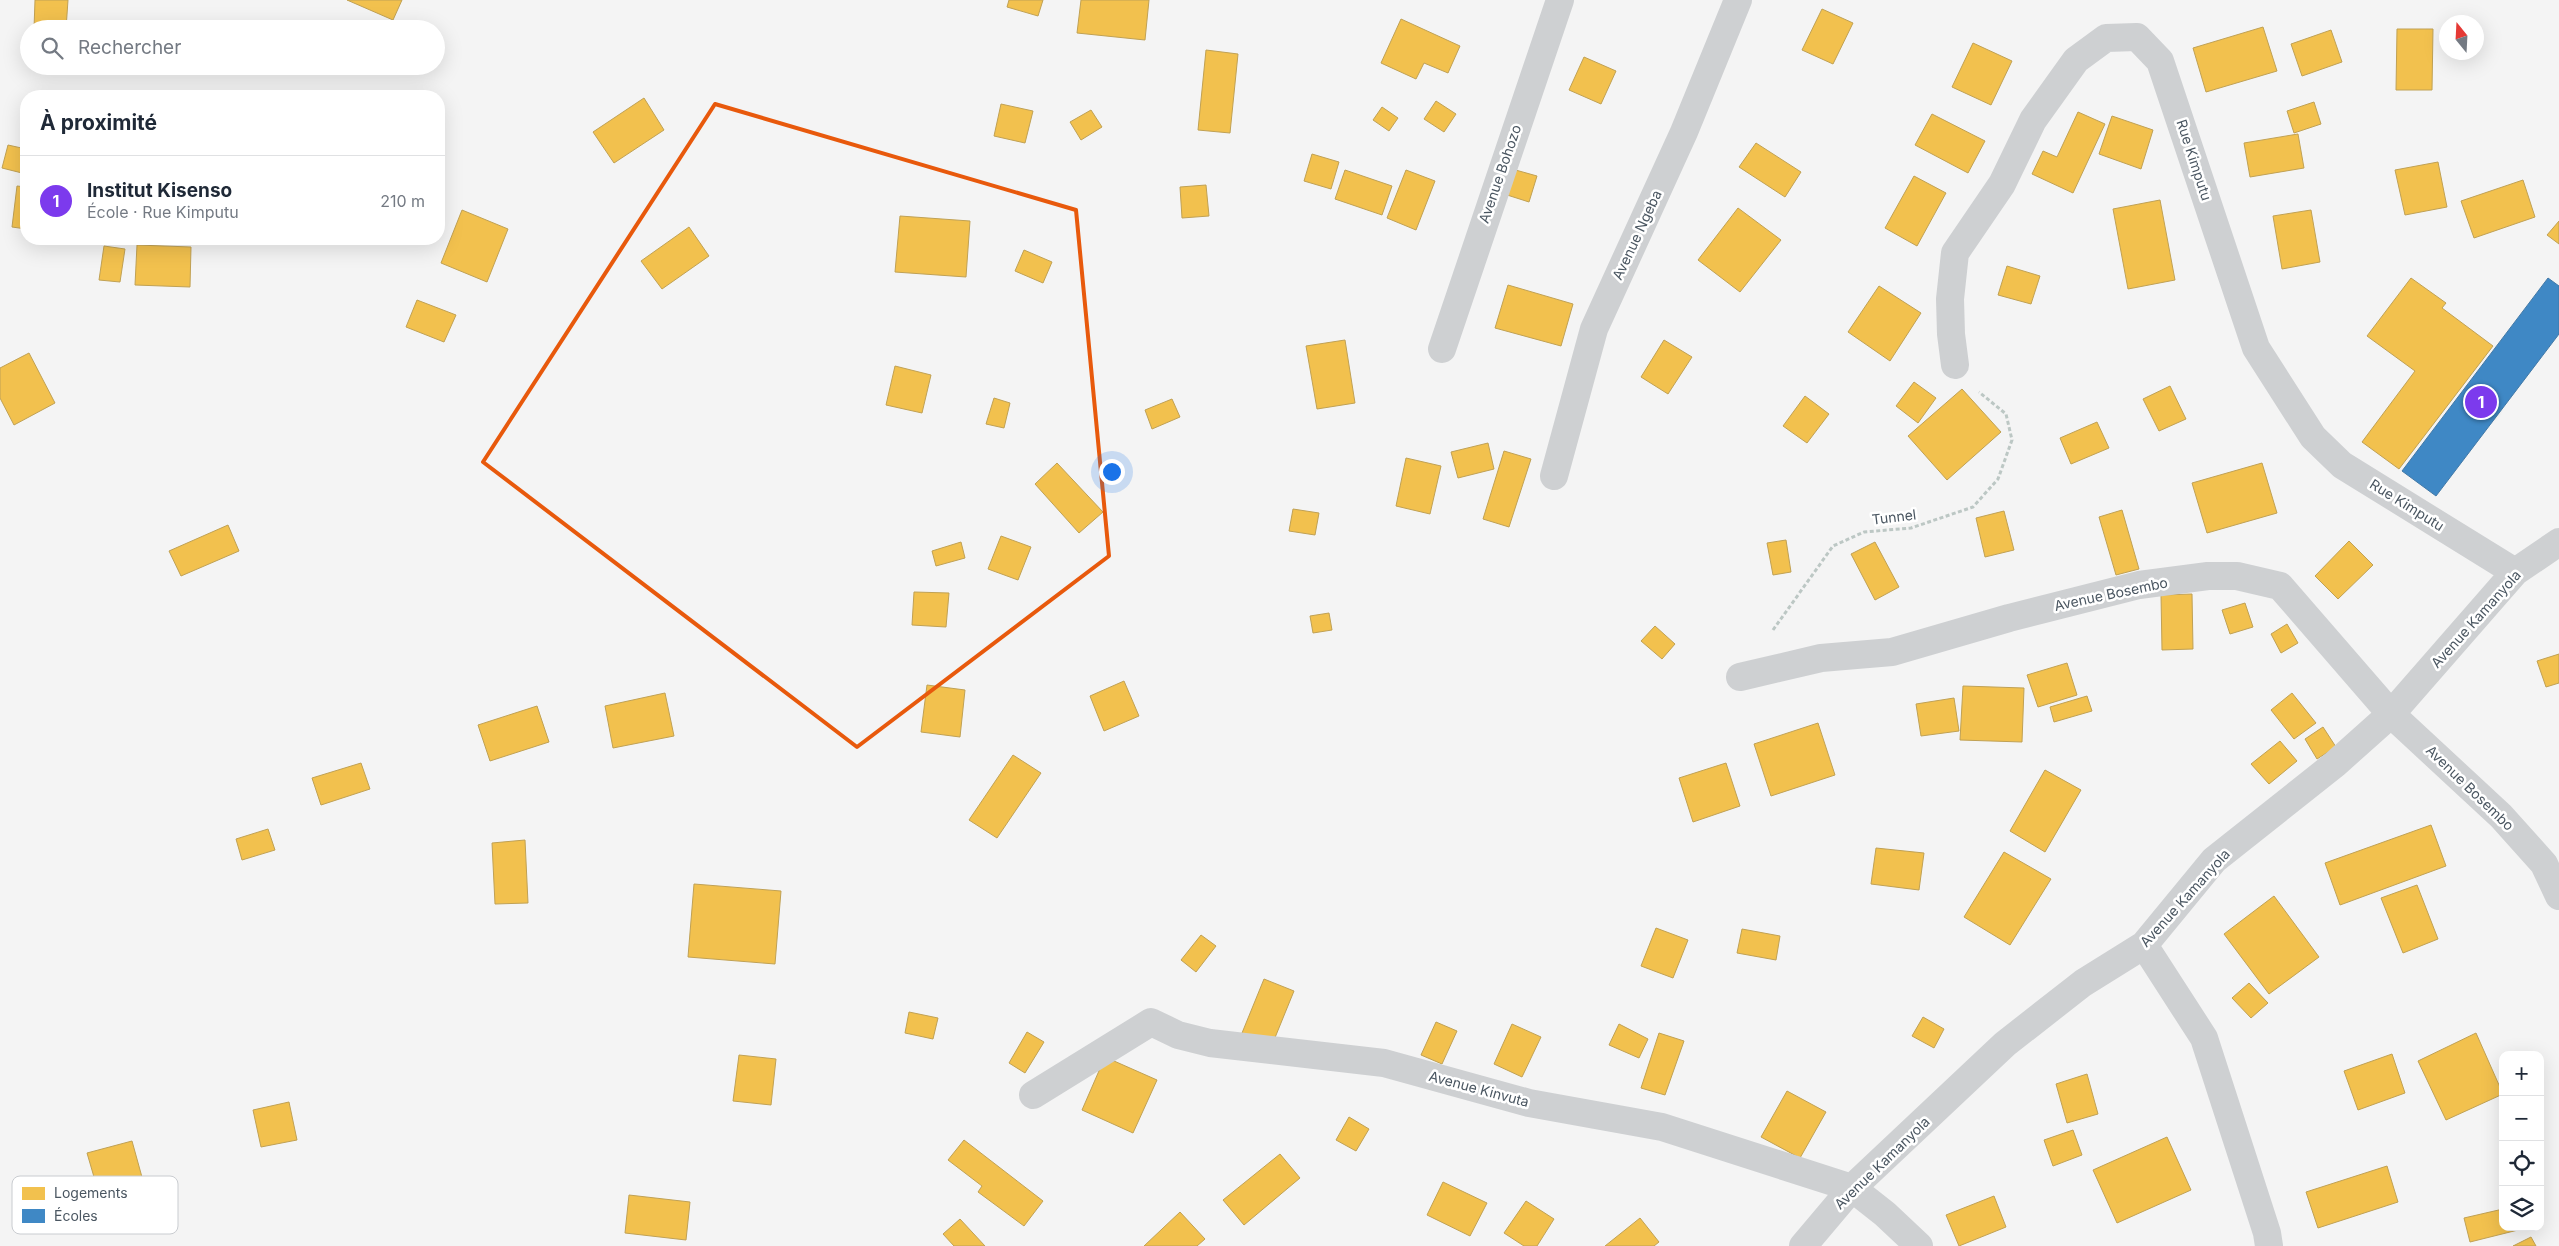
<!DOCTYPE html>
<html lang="fr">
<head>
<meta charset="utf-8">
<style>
  body { margin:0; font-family:Inter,sans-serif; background:#f6f6f7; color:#1f2937 }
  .controls { position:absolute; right:15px; bottom:15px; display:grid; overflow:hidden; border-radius:10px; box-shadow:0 5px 20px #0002 }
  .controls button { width:45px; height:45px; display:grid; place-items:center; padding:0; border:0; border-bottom:1px solid #e0e1e3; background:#fff; color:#1f2937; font:25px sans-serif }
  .compass { position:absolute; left:2439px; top:15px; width:45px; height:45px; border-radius:50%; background:#fff; box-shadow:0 5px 20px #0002; rotate:342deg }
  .you { position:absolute; left:1111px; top:471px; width:18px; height:18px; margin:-12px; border:4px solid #fff; border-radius:50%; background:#1a73e8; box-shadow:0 0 0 8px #1a73e833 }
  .badge { display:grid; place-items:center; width:32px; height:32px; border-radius:50%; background:#7c3aed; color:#fff; font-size:16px; font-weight:700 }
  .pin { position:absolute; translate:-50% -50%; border:2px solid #fff; box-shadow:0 1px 5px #0006 }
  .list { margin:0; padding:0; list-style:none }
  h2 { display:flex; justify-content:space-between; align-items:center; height:65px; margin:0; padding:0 20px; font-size:21px }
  h2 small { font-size:16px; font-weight:400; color:#747a83 }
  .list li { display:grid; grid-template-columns:32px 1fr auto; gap:15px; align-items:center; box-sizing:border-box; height:90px; padding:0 20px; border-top:1px solid #e0e1e3 }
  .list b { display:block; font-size:19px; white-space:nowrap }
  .list p { margin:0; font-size:16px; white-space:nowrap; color:#747a83 }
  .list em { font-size:16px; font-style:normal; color:#747a83 }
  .icon { flex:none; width:28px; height:28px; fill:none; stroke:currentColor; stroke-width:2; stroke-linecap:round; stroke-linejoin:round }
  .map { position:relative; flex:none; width:2559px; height:1246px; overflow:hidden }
  .search { position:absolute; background:#fff; box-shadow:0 5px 20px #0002; left:20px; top:20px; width:425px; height:55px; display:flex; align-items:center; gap:12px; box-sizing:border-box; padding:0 18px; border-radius:28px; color:#747a83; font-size:19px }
  .panel { position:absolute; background:#fff; box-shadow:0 5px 20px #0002; left:20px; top:90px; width:425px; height:155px; border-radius:20px }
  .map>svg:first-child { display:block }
  .homes { fill:#f2c14e; stroke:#c0a154 }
  .schools { fill:#3f88c5; stroke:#4279a7 }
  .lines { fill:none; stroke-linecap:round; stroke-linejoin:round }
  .path { stroke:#bcc7c4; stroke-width:3; stroke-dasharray:4 2.5; stroke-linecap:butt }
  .minor { stroke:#ced0d2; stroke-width:28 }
  .marked { fill:none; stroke:#e8590c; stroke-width:4; stroke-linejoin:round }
  .labels { text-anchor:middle; stroke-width:5; stroke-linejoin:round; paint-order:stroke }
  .street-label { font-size:14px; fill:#4a5661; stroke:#fff }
  .key { fill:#fff; stroke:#c9ccd0; stroke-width:1 }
  .key-label { font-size:14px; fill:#4a5661 }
</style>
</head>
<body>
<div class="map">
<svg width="2559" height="1246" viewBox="0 0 2559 1246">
  <rect width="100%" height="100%" fill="#f4f4f4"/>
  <path class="homes" d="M35 0H68L66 29H34Z
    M347 0H402L393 20Z
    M1009 0H1043L1038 16 1007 7Z
    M1081 0H1149L1145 40 1077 33Z
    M1822 9 1853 23 1833 64 1802 50Z
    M1401 19 1460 46 1448 73 1424 63 1416 79 1381 63Z
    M2263 27 2277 71 2206 92 2193 48Z
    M2397 29H2433L2432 90H2396Z
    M2331 30 2342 62 2302 76 2291 44Z
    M1973 43 2012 61 1991 105 1952 87Z
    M1206 50 1238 54 1230 133 1198 130Z
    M1584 57 1616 71 1601 104 1569 90Z
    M644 98 664 130 614 163 593 132Z
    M1436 101 1456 114 1444 132 1424 119Z
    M2314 102 2321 124 2294 133 2287 111Z
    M1001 104 1033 111 1025 143 994 136Z
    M1382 107 1398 118 1389 131 1373 120Z
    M1091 110 1102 127 1081 140 1070 122Z
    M2078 112 2105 124 2073 193 2032 174 2043 151 2057 157Z
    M1932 114 1985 141 1968 173 1915 145Z
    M2112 116 2153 130 2141 169 2099 154Z
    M2298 134 2304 168 2250 177 2244 143Z
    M1756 143 1801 172 1785 197 1739 167Z
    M8 145 26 149V174L2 168Z
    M1312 154 1339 162 1331 189 1304 181Z
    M2438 162 2447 207 2405 215 2395 170Z
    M1512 169 1537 176 1529 202 1504 194Z
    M1345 170 1392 186 1382 215 1335 199Z
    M1406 170 1435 181 1416 230 1387 218Z
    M1914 176 1946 193 1917 246 1885 228Z
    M2523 180 2535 217 2474 238 2461 201Z
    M1206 185 1209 216 1182 218 1180 187Z
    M17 186 26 187V229L12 227Z
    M2160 200 2175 280 2128 289 2113 209Z
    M1738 208 1781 240 1740 292 1698 260Z
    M462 210 508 229 487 282 441 263Z
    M2311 210 2320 262 2282 269 2273 216Z
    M900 216 970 221 966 277 895 272Z
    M2559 221V244L2547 235Z
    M689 227 709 256 662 289 641 261Z
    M137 245 191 247 190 287 135 285Z
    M104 246 125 249 120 282 99 280Z
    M1024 250 1052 262 1043 283 1015 271Z
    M2007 266 2040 276 2031 304 1998 295Z
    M2411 278 2446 303 2442 308 2493 346 2399 469 2362 442 2415 371 2367 336Z
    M1508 285 1573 304 1561 346 1495 328Z
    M1879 286 1921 313 1890 361 1848 332Z
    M417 300 456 315 444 342 406 327Z
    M1345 340 1355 403 1317 409 1306 346Z
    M1664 340 1692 357 1668 394 1641 377Z
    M29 353 55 403 14 425 0 398V368Z
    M895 366 931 375 922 413 886 405Z
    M1914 382 1936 398 1918 423 1896 406Z
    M2170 386 2186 419 2159 431 2143 399Z
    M1962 389 2001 432 1947 480 1908 436Z
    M1805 396 1829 414 1807 443 1783 426Z
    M994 398 1010 403 1004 428 986 424Z
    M1172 399 1180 417 1152 429 1145 410Z
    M2097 422 2109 448 2071 464 2060 438Z
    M1488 443 1494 469 1458 478 1451 452Z
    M1504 451 1531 459 1509 527 1483 519Z
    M1406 458 1441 466 1430 514 1396 506Z
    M1057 463 1103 512 1079 533 1035 484Z
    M2262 463 2277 513 2207 533 2192 483Z
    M1293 509 1319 513 1315 535 1289 531Z
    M2122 510 2139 569 2116 575 2099 517Z
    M2004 511 2014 550 1985 557 1976 518Z
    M228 525 239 551 181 576 169 551Z
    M1001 536 1031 547 1018 580 988 569Z
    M1786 540 1791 572 1773 575 1767 543Z
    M2349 541 2373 565 2338 599 2315 576Z
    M961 542 965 558 936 566 932 551Z
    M1875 542 1899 587 1875 600 1851 554Z
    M914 592 949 593 946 627 912 625Z
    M2192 594 2193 649 2162 650 2161 595Z
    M2245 603 2253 627 2230 634 2222 610Z
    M1329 613 1332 630 1313 633 1310 616Z
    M2287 624 2298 643 2281 653 2271 634Z
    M1655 626 1675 644 1662 659 1641 641Z
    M2559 654V683L2546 687 2537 661Z
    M2067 663 2077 695 2038 707 2027 675Z
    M1124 681 1139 716 1104 731 1090 696Z
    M927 685 965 690 960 737 921 732Z
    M1963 686 2024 688 2022 742 1960 740Z
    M665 693 674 736 613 748 605 706Z
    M2292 693 2316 723 2294 739 2271 710Z
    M2087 696 2092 711 2054 722 2050 707Z
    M1954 698 1959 731 1921 736 1916 704Z
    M537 706 549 742 490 761 478 725Z
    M1818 723 1835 775 1771 796 1754 744Z
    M2323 727 2336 747 2317 759 2305 739Z
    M2280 741 2297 761 2269 784 2251 764Z
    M1013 755 1041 773 997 838 969 820Z
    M361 763 370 789 321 805 312 778Z
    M1726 763 1740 806 1693 822 1679 778Z
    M2045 770 2081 790 2045 852 2010 831Z
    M2431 825 2446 866 2340 905 2325 863Z
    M268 829 275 850 242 860 236 839Z
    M525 840 528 903 495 904 492 843Z
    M1876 848 1924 853 1919 890 1871 884Z
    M2004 852 2051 879 2010 945 1964 917Z
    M694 884 781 891 775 964 688 957Z
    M2417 885 2438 939 2403 953 2381 898Z
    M2274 896 2319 957 2269 994 2224 934Z
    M1656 928 1688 940 1673 978 1641 966Z
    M1742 929 1780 936 1776 960 1737 953Z
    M1201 935 1216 946 1196 972 1181 960Z
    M1264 979 1294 991 1272 1045 1242 1033Z
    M2249 983 2268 1003 2251 1018 2232 998Z
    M909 1012 938 1018 933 1039 905 1033Z
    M1923 1017 1944 1029 1934 1048 1912 1036Z
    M1436 1022 1457 1031 1442 1064 1421 1055Z
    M1512 1024 1541 1037 1522 1077 1494 1064Z
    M1619 1024 1648 1039 1639 1058 1609 1045Z
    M1027 1032 1044 1042 1025 1073 1009 1063Z
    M1659 1033 1684 1041 1665 1095 1641 1088Z
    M2476 1033 2503 1094 2446 1120 2418 1061Z
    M2392 1054 2405 1093 2358 1110 2344 1071Z
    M739 1055 776 1059 771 1105 733 1101Z
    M1105 1057 1157 1080 1133 1133 1082 1110Z
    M2087 1074 2098 1114 2067 1123 2056 1084Z
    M1787 1091 1826 1112 1800 1158 1761 1137Z
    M289 1102 297 1140 261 1147 253 1110Z
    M1349 1117 1369 1129 1356 1151 1336 1140Z
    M2073 1130 2082 1155 2053 1166 2044 1140Z
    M2167 1137 2191 1190 2117 1223 2093 1170Z
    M964 1140 1043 1201 1024 1226 978 1192 982 1186 948 1160Z
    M132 1141 145 1188 101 1201 87 1153Z
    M1280 1154 1300 1178 1244 1225 1223 1200Z
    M2387 1166 2398 1202 2318 1228 2306 1192Z
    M1443 1182 1487 1203 1470 1236 1427 1215Z
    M629 1195 690 1202 686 1240 625 1233Z
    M1994 1196 2006 1227 1959 1246 1946 1215Z
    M1526 1201 1554 1219 1537 1246H1524L1504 1233Z
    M2503 1209V1227H2522V1229L2470 1242 2464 1218Z
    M1180 1212 1205 1239 1197 1246H1144Z
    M1640 1218 1659 1242 1654 1246H1605Z
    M960 1219 985 1246H954L943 1234Z
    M2531 1237 2536 1246H2513Z"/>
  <path class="schools" d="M2548 278 2559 286V334L2436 496 2402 471Z"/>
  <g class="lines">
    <path class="path" d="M1773 630 1833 546 1864 532 1911 528 1973 507 1998 479 2012 440 2006 414 1979 392"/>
    <path class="minor" d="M1442 349 1560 0
      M1955 365 1951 334 1950 299 1955 253 2002 184 2033 120 2076 60 2106 38 2137 37 2160 61 2256 348 2313 437 2342 465 2515 572
      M1554 476 1594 329 1684 132 1738 0
      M1740 677 1821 658 1892 652 2009 618 2139 585 2208 576H2237L2280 586 2391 714 2501 816 2544 864 2559 896
      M2144 945 2204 1038 2267 1233 2269 1246
      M1033 1095 1151 1022 1178 1035 1210 1043 1384 1063 1529 1103 1662 1127 1852 1188 1885 1214 1919 1246
      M1803 1246 1852 1188 2005 1044 2083 983 2144 945 2214 860 2335 764 2391 714 2515 572 2559 542"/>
  </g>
  <path class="marked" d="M715 104 1076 210 1109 556 857 747 483 462Z"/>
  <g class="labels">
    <g class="street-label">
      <text transform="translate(2194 160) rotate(72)" y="5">Rue Kimputu</text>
      <text transform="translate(1500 174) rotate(-71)" y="5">Avenue Bohozo</text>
      <text transform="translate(1637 235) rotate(-65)" y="5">Avenue Ngeba</text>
      <text transform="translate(2407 505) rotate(32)" y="5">Rue Kimputu</text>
      <text transform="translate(1894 517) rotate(-7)" y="5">Tunnel</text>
      <text transform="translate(2111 594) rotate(-12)" y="5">Avenue Bosembo</text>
      <text transform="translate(2476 619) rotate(-48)" y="5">Avenue Kamanyola</text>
      <text transform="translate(2470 788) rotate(44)" y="5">Avenue Bosembo</text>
      <text transform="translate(2185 898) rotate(-48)" y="5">Avenue Kamanyola</text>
      <text transform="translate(1479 1089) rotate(15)" y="5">Avenue Kinvuta</text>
      <text transform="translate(1882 1163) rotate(-44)" y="5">Avenue Kamanyola</text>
    </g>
  </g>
  <rect x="12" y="1176" width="166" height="58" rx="8" class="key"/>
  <rect x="22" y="1187" width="23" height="13" fill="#f2c14e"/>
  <rect x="22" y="1209" width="23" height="14" fill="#3f88c5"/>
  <g class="key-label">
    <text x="54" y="1198">Logements</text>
    <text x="54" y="1221">Écoles</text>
  </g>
</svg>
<div class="controls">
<button>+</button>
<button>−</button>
<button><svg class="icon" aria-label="locate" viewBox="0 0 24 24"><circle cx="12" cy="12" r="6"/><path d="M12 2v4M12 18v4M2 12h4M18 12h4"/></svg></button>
<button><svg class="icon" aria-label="layers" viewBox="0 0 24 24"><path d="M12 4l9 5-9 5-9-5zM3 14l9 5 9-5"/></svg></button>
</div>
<svg class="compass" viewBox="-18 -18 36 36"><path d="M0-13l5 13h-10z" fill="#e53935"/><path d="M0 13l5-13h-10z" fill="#747a83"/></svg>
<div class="you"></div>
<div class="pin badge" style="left:2481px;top:402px">1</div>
<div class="search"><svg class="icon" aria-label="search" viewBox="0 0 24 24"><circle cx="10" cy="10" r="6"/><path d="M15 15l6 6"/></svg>Rechercher</div>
<section class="panel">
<h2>À proximité<small></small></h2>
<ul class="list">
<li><span class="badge">1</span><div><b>Institut Kisenso</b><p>École · Rue Kimputu</p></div><em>210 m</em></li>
</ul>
</section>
</div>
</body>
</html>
